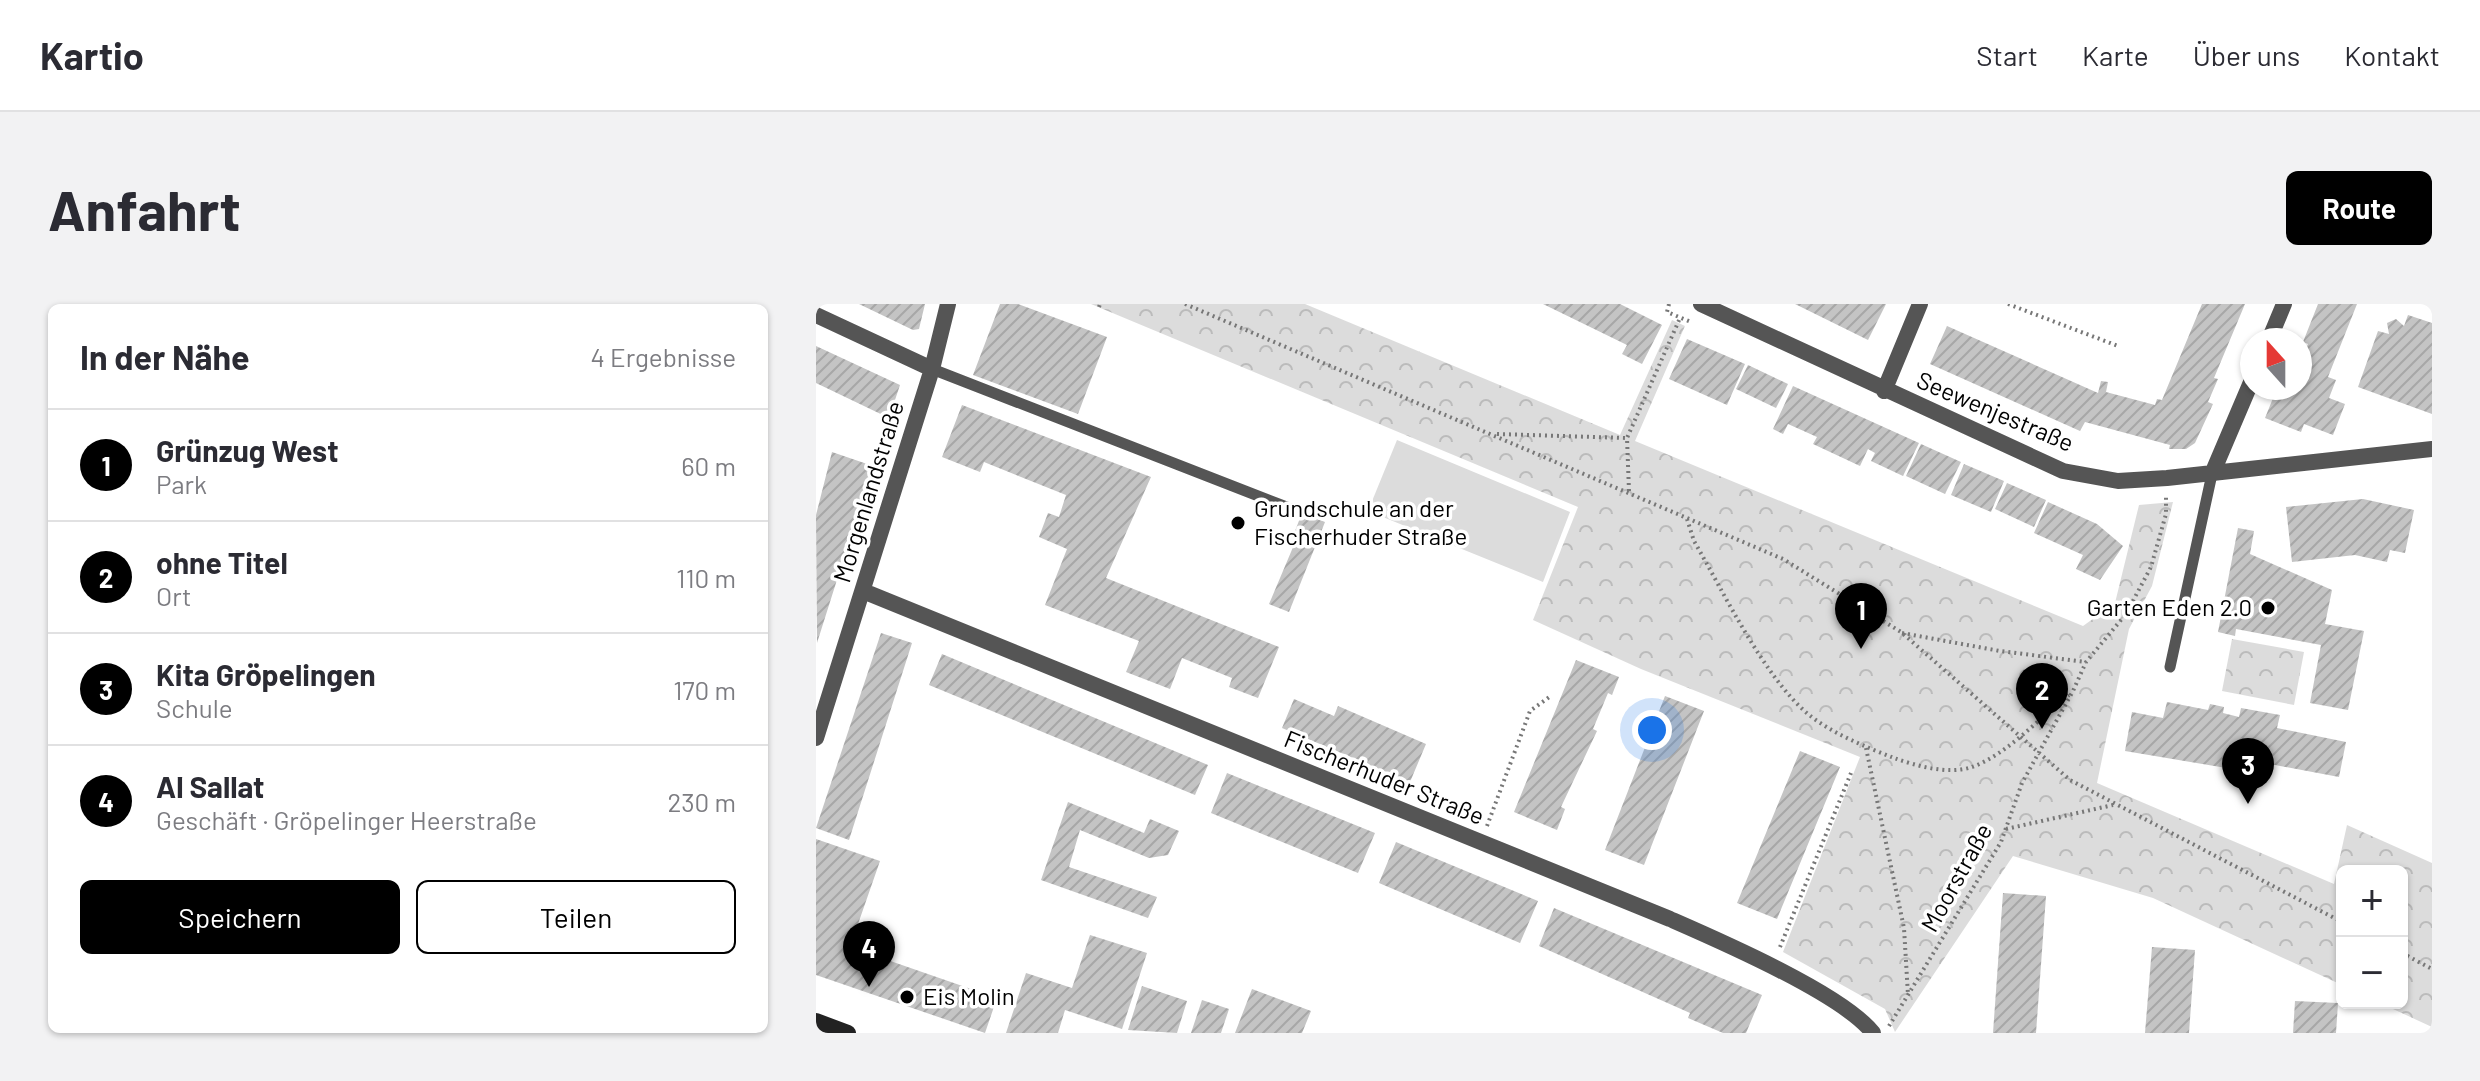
<!DOCTYPE html>
<html lang="de">
<head>
<meta charset="utf-8">
<style>
  body { margin:0; font-family:Barlow,sans-serif; background:#f2f2f3; color:#2b2b33 }
  .controls { position:absolute; right:24px; bottom:24px; display:grid; overflow:hidden; border-radius:12px; box-shadow:0 2px 6px #0004 }
  .controls button { width:72px; height:72px; display:grid; place-items:center; padding:0; border:0; border-bottom:2px solid #e1e1e2; background:#fff; color:#2b2b33; font:40px sans-serif }
  .compass { position:absolute; left:1424px; top:24px; width:72px; height:72px; border-radius:50%; background:#fff; box-shadow:0 2px 6px #0004; rotate:339deg }
  .you { position:absolute; left:836px; top:426px; width:28px; height:28px; margin:-20px; border:6px solid #fff; border-radius:50%; background:#1a73e8; box-shadow:0 0 0 12px #1a73e833 }
  .badge { display:grid; place-items:center; width:52px; height:52px; border-radius:50%; background:#000; color:#fff; font-size:26px; font-weight:700 }
  .pin { position:absolute; translate:-50% -66px; filter:drop-shadow(0 2px 4px #0008) }
  .pin::after { content:''; position:absolute; top:42px; width:28px; height:24px; background:inherit; clip-path:polygon(0 0,100% 0,50% 100%) }
  .list { margin:0; padding:0; list-style:none }
  h2 { display:flex; justify-content:space-between; align-items:center; height:104px; margin:0; padding:0 32px; font-size:34px }
  h2 small { font-size:26px; font-weight:400; color:#7c7c81 }
  .list li { display:grid; grid-template-columns:52px 1fr auto; gap:24px; align-items:center; box-sizing:border-box; height:112px; padding:0 32px; border-top:2px solid #e1e1e2 }
  .list b { display:block; font-size:30px; white-space:nowrap }
  .list p { margin:0; font-size:26px; white-space:nowrap; color:#7c7c81 }
  .list em { font-size:26px; font-style:normal; color:#7c7c81 }
  .actions { display:flex; gap:16px; padding:24px 32px }
  .actions a { flex:1; padding:18px 0; border:2px solid #000; border-radius:12px; text-align:center; font-size:28px; color:#000 }
  .actions .main { background:#000; color:#fff }
  .map { position:relative; flex:none; width:1616px; height:729px; overflow:hidden; border-radius:12px }
  header { display:flex; align-items:center; gap:48px; box-sizing:border-box; height:112px; padding:0 40px; background:#fff; border-bottom:2px solid #e1e1e2 }
  header strong { font-size:38px }
  nav { display:flex; gap:44px; margin-inline-start:auto; font-size:28px }
  .intro { display:flex; align-items:center; justify-content:space-between; box-sizing:border-box; height:192px; padding:0 48px }
  h1 { margin:0; font-size:56px }
  .button { padding:20px 36px; border-radius:12px; background:#000; color:#fff; font-size:28px; font-weight:700 }
  main { display:flex; gap:48px; padding:0 48px }
  aside { flex:1; background:#fff; border-radius:12px; box-shadow:0 2px 6px #0004 }
  .map>svg:first-child { display:block }
  .forest { fill:url(#forest-crowns) }
  .pitch { fill:#dcdcdc }
  .building { fill:url(#building-hatch) }
  .lines { fill:none; stroke-linecap:round; stroke-linejoin:round }
  .path { stroke:#777; stroke-width:4; stroke-dasharray:2 4; stroke-linecap:butt }
  .service { stroke:#555; stroke-width:11 }
  .minor { stroke:#555; stroke-width:16 }
  .secondary { stroke:#222; stroke-width:16 }
  .tram { stroke:#000; stroke-width:2 }
  .poi-dot { fill:#000; stroke:#fff; stroke-width:3 }
  .labels { text-anchor:middle; stroke-width:7; stroke-linejoin:round; paint-order:stroke }
  .street-label { font-size:24px; fill:#000; stroke:#fff }
  .poi-label { font-size:24px; fill:#000; stroke:#fff; text-anchor:start }
</style>
</head>
<body>
<header>
<strong>Kartio</strong>
<nav><a>Start</a><a>Karte</a><a>Über uns</a><a>Kontakt</a></nav>
</header>
<div class="intro"><h1>Anfahrt</h1><a class="button">Route</a></div>
<main>
<aside>
<h2>In der Nähe<small>4 Ergebnisse</small></h2>
<ul class="list">
<li><span class="badge">1</span><div><b>Grünzug West</b><p>Park</p></div><em>60 m</em></li>
<li><span class="badge">2</span><div><b>ohne Titel</b><p>Ort</p></div><em>110 m</em></li>
<li><span class="badge">3</span><div><b>Kita Gröpelingen</b><p>Schule</p></div><em>170 m</em></li>
<li><span class="badge">4</span><div><b>Al Sallat</b><p>Geschäft · Gröpelinger Heerstraße</p></div><em>230 m</em></li>
</ul>
<div class="actions"><a class="main">Speichern</a><a>Teilen</a></div>
</aside>
<div class="map">
<svg width="1616" height="729" viewBox="0 0 1616 729">
  <defs>
    <pattern id="forest-crowns" width="20" height="18" patternUnits="userSpaceOnUse" patternTransform="scale(2)"><rect width="20" height="18" fill="#dcdcdc"/><path d="M2 6a3 3 0 1 1 6 0M12 15a3 3 0 1 1 6 0" fill="none" stroke="#bbb"/></pattern>
    <pattern id="building-hatch" width="6" height="6" patternUnits="userSpaceOnUse" patternTransform="scale(2)"><rect width="6" height="6" fill="#c4c4c4"/><path d="M-1 1l2-2M0 6l6-6M5 7l2-2" fill="none" stroke="#a7a7a7"/></pattern>
  </defs>
  <rect width="100%" height="100%" fill="#fff"/>
  <path class="forest" d="M275 0H489L804 131 856 16 869 22 819 137 1267 322 1299 299 1323 201 1357 198 1336 282 1313 325 1281 479 1518 580 1531 521 1616 559V723L1564 699H1586V567H1526V681L1337 594 1197 552 1079 728 1069 705 967 648 1044 453 825 365 717 316 762 203Z
    M1416 335 1488 348 1478 401 1406 387Z"/>
  <path class="pitch" d="M581 136 754 208 727 278 552 207Z"/>
  <path class="building" d="M43 0H109L103 25 97 26Z
    M184 0H202L291 33 262 110 157 71Z
    M727 0H804L846 21 826 60 806 50 811 41Z
    M979 0H1070L1052 36Z
    M1386 0H1429L1398 74 1402 75 1392 98 1397 100 1379 139 1370 145H1353L1354 141 1269 118 1264 127 1114 60 1131 22 1282 89 1285 77 1292 78 1290 88 1339 101 1341 95 1346 96Z
    M1502 0H1541L1512 73 1520 76 1513 94 1529 100 1517 131 1488 120 1485 128 1449 114 1461 84H1484V48L1488 50 1492 40 1487 38Z
    M1592 11 1616 19V110L1542 83 1562 27 1573 30 1571 19 1580 15 1588 22Z
    M871 35 929 60 911 101 853 75Z
    M0 42 84 81 73 114 0 79Z
    M932 61 972 80 960 104 920 85Z
    M977 82 1103 139 1087 172 1055 157 1059 149 1052 145 1044 162 997 140 1001 133 972 120 967 130 957 125Z
    M146 101 335 173 290 274 463 343 442 394 413 383 416 374 366 354 354 385 310 368 323 337 229 301 251 245 223 233 232 209 243 213 250 191 168 158 164 168 126 153Z
    M1105 140 1145 158 1129 190 1090 172Z
    M16 148 57 162 1 339 0 211Z
    M1148 160 1188 177 1175 208 1135 191Z
    M1191 179 1230 196 1218 223 1179 205Z
    M1547 195 1598 206 1589 249 1574 246 1571 258 1539 251 1476 258 1470 203Z
    M1232 198 1281 220 1307 242 1284 276 1260 265 1267 251 1218 229Z
    M486 209 509 218 473 308 453 300 483 229 479 227Z
    M1422 224 1438 227 1434 250 1516 286 1509 320 1548 327 1532 406 1494 399 1505 341 1420 325 1419 332 1402 328Z
    M65 329 96 339 33 536 0 524Z
    M126 350 392 461 379 491 113 381Z
    M760 356 803 373 796 391 792 389 777 425 781 427 745 503 749 505 741 526 698 508Z
    M849 392 888 407 828 561 789 546Z
    M478 395 518 412 522 402 610 440 594 478 466 424Z
    M1351 398 1392 406 1394 400 1408 403 1407 409 1423 413 1425 404 1464 411 1461 424 1530 438 1523 473 1454 460 1452 471 1309 447 1316 408 1347 414Z
    M984 447 1024 463 961 615 921 599Z
    M411 469 559 529 542 569 395 509Z
    M252 498 328 529 334 515 363 527 352 551 333 554 264 526 253 563 341 593 332 614 225 576Z
    M0 535 64 557 34 643 181 694 169 729 0 671Z
    M580 538 722 597 704 639 563 579Z
    M1187 589 1230 592 1220 729H1177Z
    M738 604 946 691 930 729H907L872 714 874 709 723 642Z
    M274 631 331 649 306 725 249 706 242 729H190L210 669 256 684Z
    M1336 643 1379 646 1373 729H1329Z
    M326 682 371 697 361 729 312 726Z
    M436 685 495 707 486 729H419Z
    M386 696 413 705 405 729H375Z
    M1479 697 1522 699 1520 729H1477Z"/>
  <g class="lines">
    <path class="path" d="M369 0 967 255 1085 328 1254 476 1526 618
      M853 0 851 8 875 18
      M1192 0 1302 42
      M283 3 284 0
      M681 130 811 134
      M813 187 811 134 864 14
      M871 215 878 237C907 287 948 373 992 410 1015 429 1050 443 1078 454 1101 462 1132 471 1156 463 1192 450 1223 414 1253 391
      M1086 329 1184 347 1270 358
      M1050 444 1088 624 1092 691
      M671 522 714 407 736 391
      M1190 525 1297 501
      M964 643 1035 469
      M1586 649 1616 665
      M1073 722 1185 538 1206 479 1257 387 1270 358 1310 310 1335 263 1350 210V193"/>
    <path class="service" d="M116 65 473 204
      M1354 363 1396 170"/>
    <path class="minor" d="M885 0 1247 167 1302 177 1351 174 1616 145
      M0 11 116 65
      M1453 36 1468 0
      M1068 87 1104 0
      M1396 170 1436 76
      M47 287 854 615C902 636 1027 690 1057 729
      M0 434 116 65 132 0"/>
    <path class="secondary" d="M0 717 32 729"/>
    <path class="tram" d="M0 727 5 729"/>
  </g>
  <g class="poi-dot">
    <circle cx="422" cy="219" r="8"/>
    <circle cx="1452" cy="304" r="8"/>
    <circle cx="91" cy="693" r="8"/>
  </g>
  <g class="labels">
    <g class="street-label">
      <text transform="translate(1179 108) rotate(23)" y="8">Seewenjestraße</text>
      <text transform="translate(53 188) rotate(-73)" y="8">Morgenlandstraße</text>
      <text transform="translate(568 474) rotate(22)" y="8">Fischerhuder Straße</text>
      <text transform="translate(1141 574) rotate(-61)" y="8">Moorstraße</text>
    </g>
    <g class="poi-label">
      <text x="438" y="213">Grundschule an der<tspan x="438" dy="28">Fischerhuder Straße</tspan></text>
      <text x="1436" y="312" text-anchor="end">Garten Eden 2.0</text>
      <text x="107" y="701">Eis Molin</text>
    </g>
  </g>
</svg>
<div class="controls">
<button>+</button>
<button>−</button>
</div>
<svg class="compass" viewBox="-18 -18 36 36"><path d="M0-13l5 13h-10z" fill="#e53935"/><path d="M0 13l5-13h-10z" fill="#7c7c81"/></svg>
<div class="you"></div>
<div class="pin badge" style="left:1045px;top:345px">1</div>
<div class="pin badge" style="left:1226px;top:425px">2</div>
<div class="pin badge" style="left:1432px;top:500px">3</div>
<div class="pin badge" style="left:53px;top:683px">4</div>
</div>
</main>
</body>
</html>
